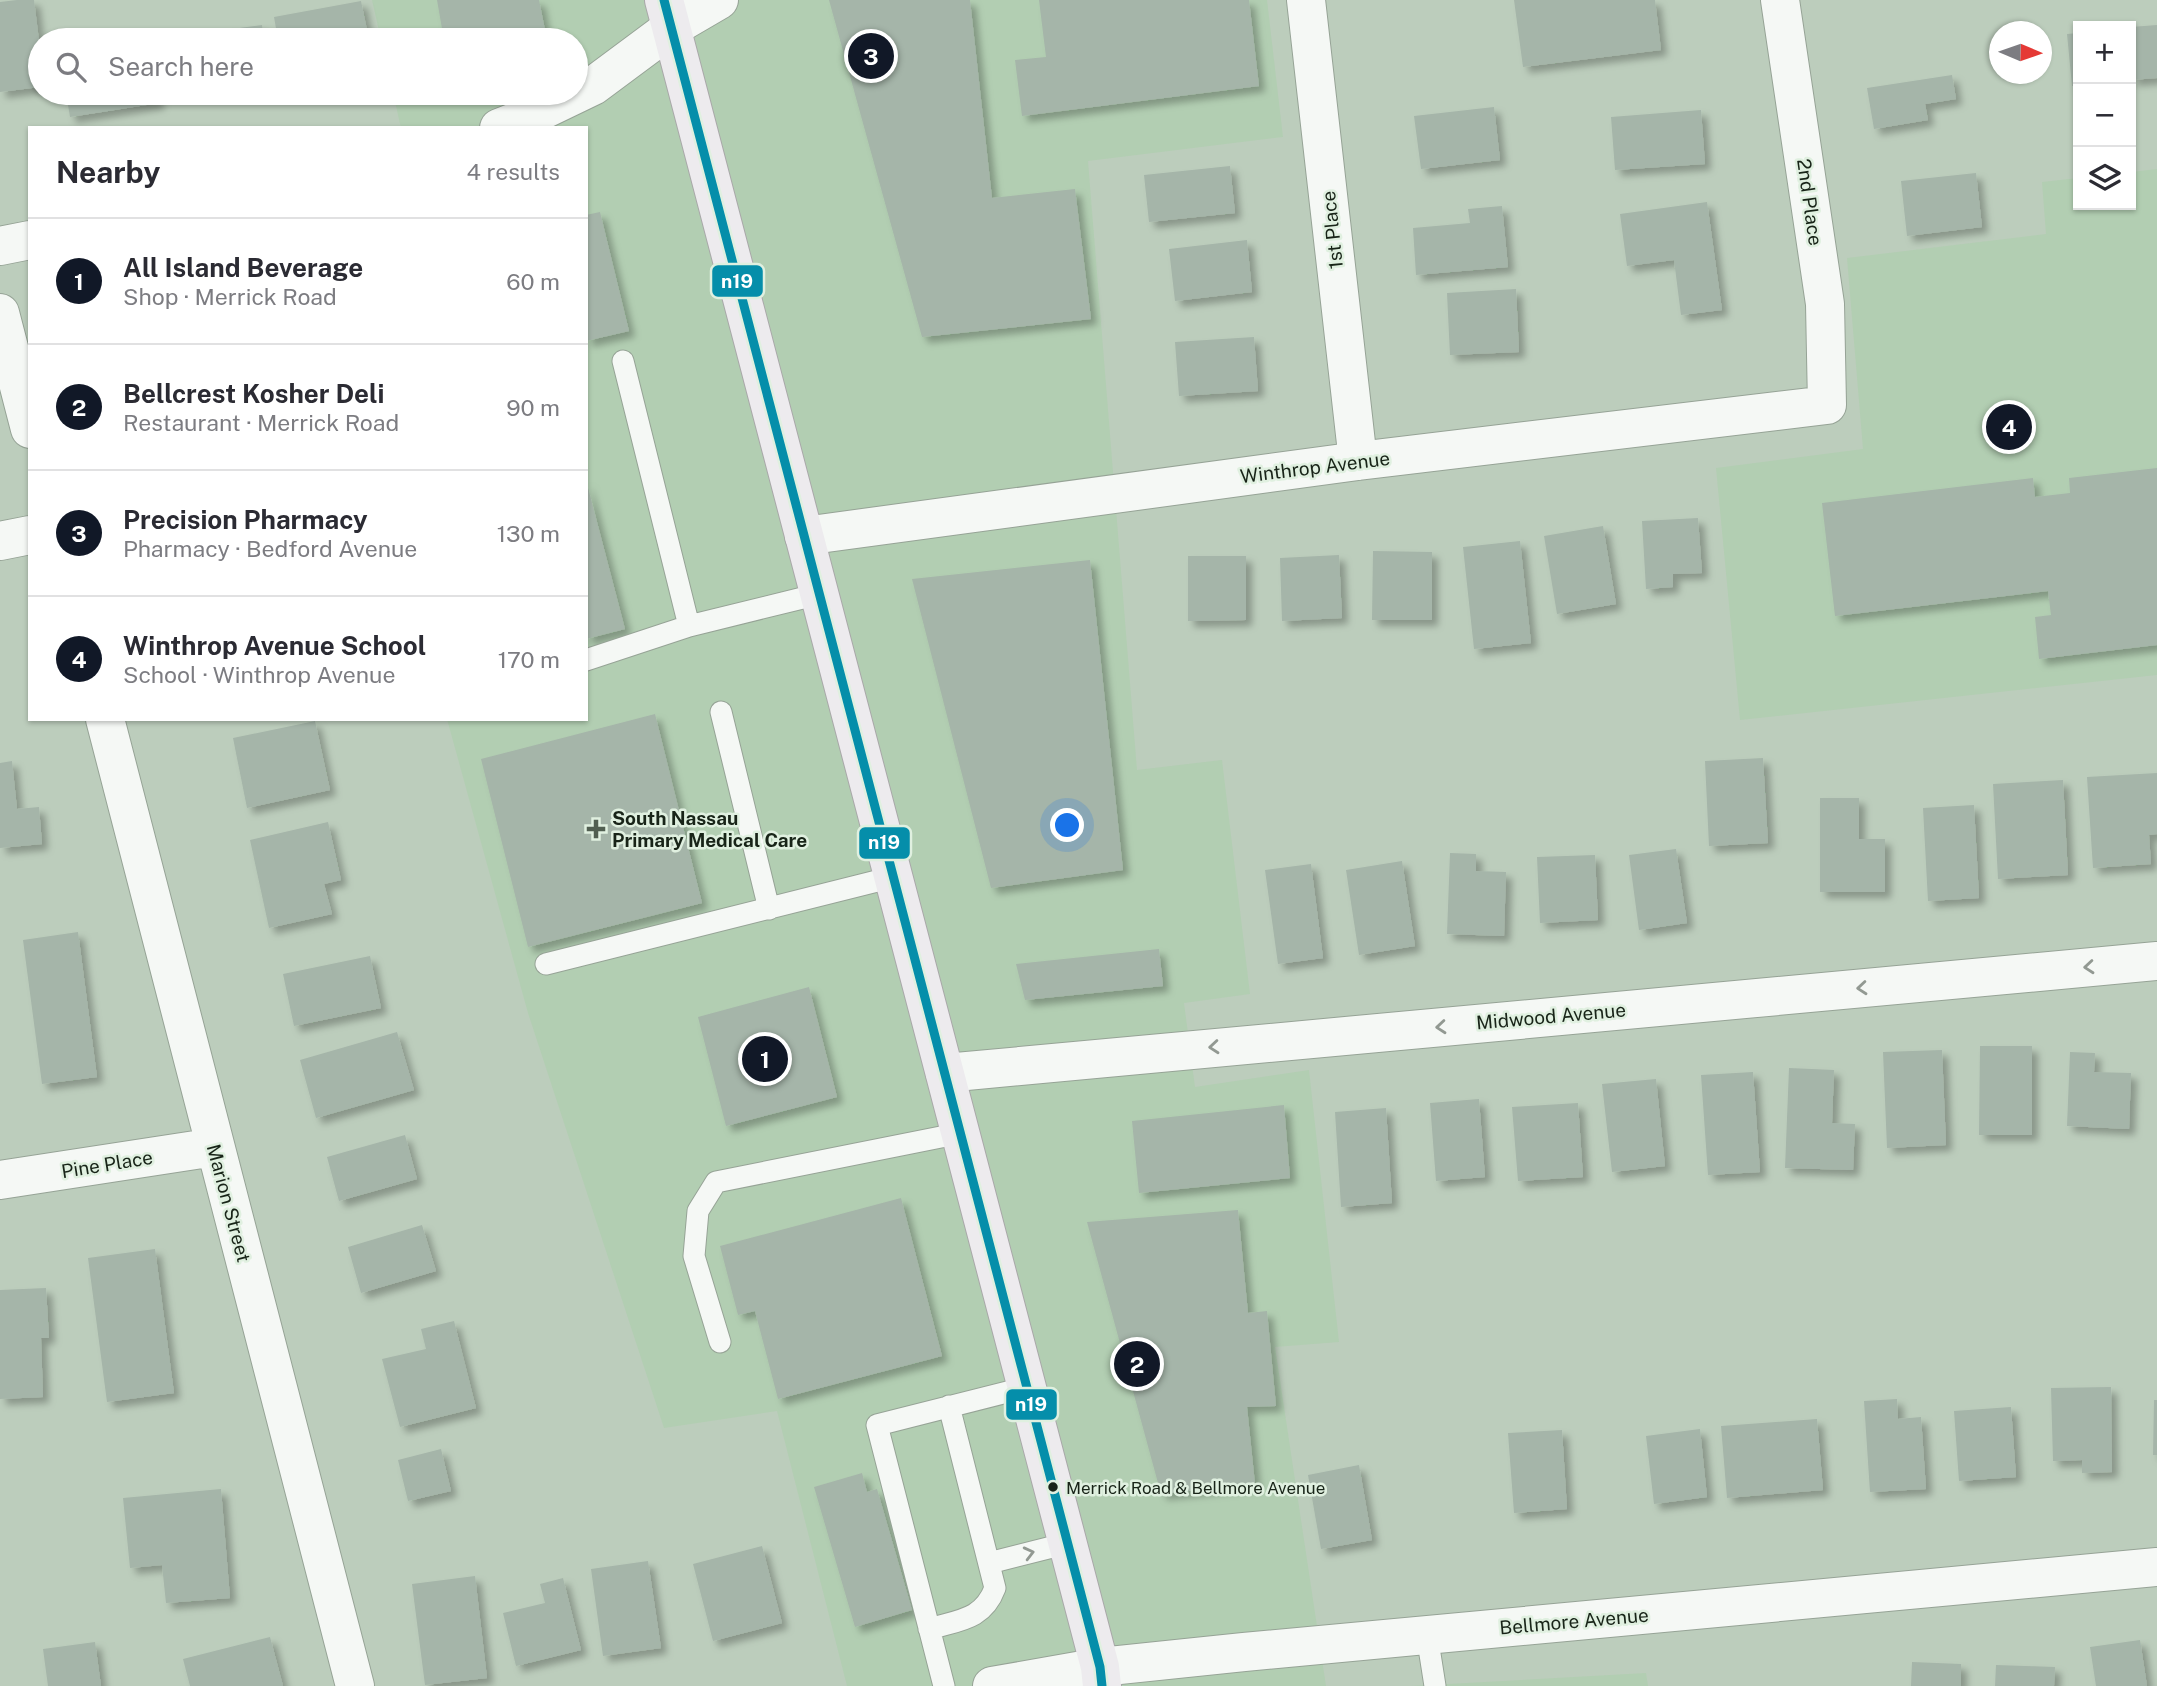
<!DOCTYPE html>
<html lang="en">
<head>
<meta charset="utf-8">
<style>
  body { margin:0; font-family:"Public Sans",sans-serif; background:#f2f2f3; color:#2b2b33 }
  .controls { position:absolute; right:21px; top:21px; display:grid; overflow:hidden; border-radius:0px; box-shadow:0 2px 5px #0004 }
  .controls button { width:63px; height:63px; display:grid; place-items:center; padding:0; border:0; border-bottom:2px solid #e1e1e2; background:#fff; color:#2b2b33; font:35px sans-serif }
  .compass { position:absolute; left:1989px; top:21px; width:63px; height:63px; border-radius:50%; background:#fff; box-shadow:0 2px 5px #0004; rotate:92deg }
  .you { position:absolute; left:1068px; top:826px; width:24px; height:24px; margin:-18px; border:5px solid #fff; border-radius:50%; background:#1a73e8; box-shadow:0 0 0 10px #1a73e833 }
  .badge { display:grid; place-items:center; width:46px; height:46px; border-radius:50%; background:#111827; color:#fff; font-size:23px; font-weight:700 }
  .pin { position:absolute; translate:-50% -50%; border:4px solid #fff; box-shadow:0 2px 7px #0006 }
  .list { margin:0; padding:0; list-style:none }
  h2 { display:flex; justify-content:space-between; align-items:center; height:91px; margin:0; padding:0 28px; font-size:30px }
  h2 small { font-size:23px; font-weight:400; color:#7c7c81 }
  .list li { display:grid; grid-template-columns:46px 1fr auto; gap:21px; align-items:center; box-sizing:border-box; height:126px; padding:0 28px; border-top:2px solid #e1e1e2 }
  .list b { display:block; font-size:26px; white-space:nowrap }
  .list p { margin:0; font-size:23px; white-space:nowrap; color:#7c7c81 }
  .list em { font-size:23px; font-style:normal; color:#7c7c81 }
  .icon { flex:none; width:38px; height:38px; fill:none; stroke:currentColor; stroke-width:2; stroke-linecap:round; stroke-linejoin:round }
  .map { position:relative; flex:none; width:2157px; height:1686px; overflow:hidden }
  .search { position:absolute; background:#fff; box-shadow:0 2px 5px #0004; left:28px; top:28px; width:560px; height:77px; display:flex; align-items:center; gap:18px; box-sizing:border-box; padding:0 24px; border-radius:38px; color:#7c7c81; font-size:26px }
  .panel { position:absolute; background:#fff; box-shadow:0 2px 5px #0004; left:28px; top:126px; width:560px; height:595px; border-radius:0px }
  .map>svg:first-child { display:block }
  .built { fill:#b2ceb2 }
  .building { fill:#a5b5a9; filter:url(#shadow) }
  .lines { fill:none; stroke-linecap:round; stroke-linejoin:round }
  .lane-casing { stroke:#96a396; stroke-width:23 }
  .street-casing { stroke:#96a396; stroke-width:40 }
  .secondary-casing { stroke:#96a396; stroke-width:40 }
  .primary-casing { stroke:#a9a8a9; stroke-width:40 }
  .lane { stroke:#f5f8f5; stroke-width:21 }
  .street { stroke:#f5f8f5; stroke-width:38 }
  .secondary { stroke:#f5f8f5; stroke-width:38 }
  .primary { stroke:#edebee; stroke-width:38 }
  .bus-1-casing { stroke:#e0f0e0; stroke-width:14 }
  .bus-1 { stroke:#058eaa; stroke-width:9 }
  .oneway { stroke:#929992 }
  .poi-dot { fill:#515f51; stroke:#e0f0e0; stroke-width:2.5 }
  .bus-dot { fill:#182418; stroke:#e0f0e0; stroke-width:2.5 }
  .labels { text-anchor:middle; stroke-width:5; stroke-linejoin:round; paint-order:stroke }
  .bus-label { font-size:17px; fill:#182418; stroke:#e0f0e0; text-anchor:start }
  .street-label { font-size:19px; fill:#182418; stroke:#e0f0e0 }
  .poi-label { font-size:19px; font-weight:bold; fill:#182418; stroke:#e0f0e0; text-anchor:start }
  .line-badge { stroke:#e0f0e0; stroke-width:2.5 }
  .badge-label { font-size:19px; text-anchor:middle; font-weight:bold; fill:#fff }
</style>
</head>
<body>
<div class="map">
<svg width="2157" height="1686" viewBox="0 0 2157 1686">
  <defs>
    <filter id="shadow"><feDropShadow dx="6" dy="6" stdDeviation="3.5" flood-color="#0004"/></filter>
  </defs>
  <rect width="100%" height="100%" fill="#bccdbc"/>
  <path class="built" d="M372 0H1267L1283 137 1088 161 1137 770 1222 760 1250 994 1184 1003 1195 1087 1309 1070 1339 1342 1275 1347 1326 1686H847L777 1411 664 1428 528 1013 447 719H586V128H401L393 93H576V40H381Z
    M2157 169V675L1740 720 1716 468 1863 449 1847 258 2046 234 2042 182 2078 178V205H2131V172Z
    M1646 1673 1648 1686H1411Z"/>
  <path class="building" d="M17 0H34L40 49V87L0 92V2Z
    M437 0H539L545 30 490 40H444Z
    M829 0H970L992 198 1075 189 1091 319 922 337Z
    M1039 0H1249L1259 86 1022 116 1015 60 1046 57Z
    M1514 0H1655L1661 50 1523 67Z
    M361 1 369 40H278L274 17Z
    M262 25 264 40H171V37Z
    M2157 25V78L2131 80V27Z
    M2078 33V86H2072L2067 34Z
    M1952 75 1956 99 1925 104 1928 120 1874 129 1867 88Z
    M66 93H157L159 103 70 117Z
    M1494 107 1500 160 1421 169 1414 116Z
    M1701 110 1705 164 1615 170 1611 117Z
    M1230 166 1235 213 1149 222 1144 175Z
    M1976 173 1982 227 1907 236 1901 181Z
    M1707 202 1722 310 1681 315 1674 260 1627 266 1620 214Z
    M1502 206 1508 267 1416 275 1413 228 1470 223 1468 209Z
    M600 212 629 331 586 341V215Z
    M1247 240 1252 292 1175 301 1169 249Z
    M1516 289 1519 352 1450 355 1447 293Z
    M1254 337 1258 391 1179 396 1175 342Z
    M2157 468V645L2039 659 2035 617 2051 615 2048 591 1835 616 1822 503 2033 478 2035 497 2070 493 2069 478Z
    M586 480 625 629 586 639Z
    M1698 518 1702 573 1673 574V587L1646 589 1642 521Z
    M1603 526 1616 604 1557 614 1544 536Z
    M1520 541 1531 643 1474 649 1463 547Z
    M1373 551 1432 552V620H1372Z
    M1339 555 1342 618 1282 621 1280 558Z
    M1188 556H1246V620L1188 621Z
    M1090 560 1123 870 991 888 912 579Z
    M655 714 702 903 528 947 481 759Z
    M315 721 330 790 247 808 233 738Z
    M1763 758 1768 843 1709 846 1705 761Z
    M12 761 17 809 39 807 42 844 0 848V763Z
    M2157 773V834L2149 835 2151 864 2093 868 2087 777Z
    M2063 780 2068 875 1998 879 1993 784Z
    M1820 798H1859V839H1885V892H1820Z
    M1974 805 1979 898 1928 901 1923 808Z
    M328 822 341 880 324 884 332 914 269 928 250 840Z
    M1676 849 1687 923 1639 930 1629 855Z
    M1450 853 1476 854V871L1506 872 1504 936 1447 934Z
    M1595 855 1598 920 1540 923 1537 857Z
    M1402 861 1415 946 1359 955 1346 870Z
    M1311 864 1323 958 1278 964 1265 870Z
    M78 932 97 1077 42 1084 23 940Z
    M1159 949 1163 986 1025 1000 1016 964Z
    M370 956 381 1008 294 1026 283 974Z
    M809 987 837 1097 726 1126 698 1017Z
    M397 1032 414 1090 316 1118 300 1060Z
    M1980 1046H2032V1135H1979Z
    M1942 1050 1946 1145 1887 1148 1883 1052Z
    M2070 1052 2095 1053 2094 1072 2131 1073 2129 1129 2067 1126Z
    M1789 1068 1834 1070 1832 1123 1855 1124 1853 1170 1785 1168Z
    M1753 1072 1760 1172 1708 1175 1701 1075Z
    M1656 1079 1665 1166 1612 1172 1602 1084Z
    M1479 1099 1485 1177 1436 1181 1430 1103Z
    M1578 1103 1583 1177 1518 1181 1512 1107Z
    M1284 1105 1290 1178 1139 1193 1132 1121Z
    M1386 1108 1392 1203 1341 1207 1335 1112Z
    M405 1135 417 1179 339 1201 327 1157Z
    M901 1198 942 1356 778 1399 755 1311 738 1315 720 1246Z
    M1238 1210 1248 1313 1267 1311 1276 1406 1247 1407 1255 1484 1161 1494 1087 1222Z
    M422 1225 436 1271 361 1293 348 1247Z
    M155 1249 174 1393 107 1402 88 1258Z
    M46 1288 49 1338H41L43 1397 0 1399V1290Z
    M454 1321 476 1408 400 1427 382 1359 426 1349 421 1329Z
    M2111 1387 2112 1472 2082 1473V1460L2053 1461 2051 1388Z
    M1897 1399 1898 1419 1921 1417 1926 1489 1870 1492 1864 1401Z
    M2154 1400H2157V1455H2153Z
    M2011 1407 2016 1477 1959 1481 1954 1411Z
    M1817 1419 1823 1490 1727 1498 1721 1426Z
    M1700 1429 1707 1497 1654 1504 1646 1436Z
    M1562 1430 1567 1509 1514 1513 1508 1433Z
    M441 1449 451 1491 408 1501 398 1460Z
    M1359 1465 1372 1540 1321 1549 1308 1475Z
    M862 1473 867 1492 877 1489 912 1610 855 1627 814 1487Z
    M221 1489 230 1598 166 1603 162 1565 130 1568 123 1498Z
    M762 1546 782 1623 713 1641 693 1564Z
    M648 1561 661 1648 603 1656 591 1569Z
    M475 1576 487 1678 425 1685 412 1584Z
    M563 1578 581 1650 516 1666 503 1613 545 1603 540 1584Z
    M270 1637 283 1686H190L183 1659Z
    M2140 1640 2147 1686H2096L2090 1647Z
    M95 1642 101 1686H48L43 1649Z
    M1912 1662 1961 1664V1686H1911Z
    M1996 1665 2055 1667 2054 1686H1995Z"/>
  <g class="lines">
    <g class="lane-casing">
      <path id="lane" d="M623 361 689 626
        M586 660 689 626 819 594
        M721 712 769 909
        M546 964 893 877
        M720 1342 694 1256 698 1211 716 1182 961 1133
        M989 1563 1068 1543
        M929 1629C959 1620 983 1620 995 1588L949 1406
        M1427 1635 1435 1686
        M944 1686 877 1425 1027 1387"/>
    </g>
    <g class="street-casing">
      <path id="street" d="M1306 0 1358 461
        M499 128 537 113 593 86 671 28
        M0 246 30 240
        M0 313 30 429
        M804 536 1358 461 1827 405 1825 304 1780 0
        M0 541 30 535
        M105 719 355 1686
        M945 1073 2157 961
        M0 1180 215 1147"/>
    </g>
    <g class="secondary-casing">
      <path id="secondary" d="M671 28 719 0
        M992 1686 1100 1667 1244 1652 2157 1567"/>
    </g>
    <g class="primary-casing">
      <path id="primary" d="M664 0 1100 1667 1102 1686"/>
    </g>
    <use href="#lane" class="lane"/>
    <use href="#street" class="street"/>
    <use href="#secondary" class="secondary"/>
    <use href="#primary" class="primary"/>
    <g class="bus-1-casing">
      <path id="bus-1" d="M664 0 1100 1667 1102 1686"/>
    </g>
    <use href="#bus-1" class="bus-1"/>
  </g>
  <defs><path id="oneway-chevron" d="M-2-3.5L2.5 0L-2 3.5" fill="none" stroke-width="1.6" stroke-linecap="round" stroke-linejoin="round" transform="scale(1.75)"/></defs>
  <g class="oneway">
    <use href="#oneway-chevron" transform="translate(2089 967) rotate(175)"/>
    <use href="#oneway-chevron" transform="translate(1862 988) rotate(175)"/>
    <use href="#oneway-chevron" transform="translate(1441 1027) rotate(175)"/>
    <use href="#oneway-chevron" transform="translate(1214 1047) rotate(175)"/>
    <use href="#oneway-chevron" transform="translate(1029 1553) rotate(-14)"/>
  </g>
  <path class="poi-dot" d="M592.5 818.5h7v7h7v7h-7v7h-7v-7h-7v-7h7z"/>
  <circle class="bus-dot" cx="1053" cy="1487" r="6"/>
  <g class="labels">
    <g class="bus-label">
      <text x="1066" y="1494">Merrick Road &amp; Bellmore Avenue</text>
    </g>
    <g class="street-label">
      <text transform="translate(1810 202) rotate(82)" y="7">2nd Place</text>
      <text transform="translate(1332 230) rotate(-96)" y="7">1st Place</text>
      <text transform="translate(1315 467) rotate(-7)" y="7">Winthrop Avenue</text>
      <text transform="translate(1551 1016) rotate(-5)" y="7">Midwood Avenue</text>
      <text transform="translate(107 1164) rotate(-9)" y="7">Pine Place</text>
      <text transform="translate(229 1203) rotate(75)" y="7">Marion Street</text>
      <text transform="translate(1574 1621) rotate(-5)" y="7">Bellmore Avenue</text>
    </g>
    <g class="poi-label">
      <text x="612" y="825">South Nassau<tspan x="612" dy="22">Primary Medical Care</tspan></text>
    </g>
  </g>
  <g class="line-badge">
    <rect x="711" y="264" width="53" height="34" rx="7" fill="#058eaa"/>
    <rect x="858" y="826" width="53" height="34" rx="7" fill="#058eaa"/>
    <rect x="1005" y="1388" width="53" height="33" rx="7" fill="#058eaa"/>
  </g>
  <g class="badge-label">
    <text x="737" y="288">n19</text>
    <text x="884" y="849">n19</text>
    <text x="1031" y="1411">n19</text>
  </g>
</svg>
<div class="controls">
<button>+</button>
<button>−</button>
<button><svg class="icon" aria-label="layers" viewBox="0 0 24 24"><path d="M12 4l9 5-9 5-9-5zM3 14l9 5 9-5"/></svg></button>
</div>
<svg class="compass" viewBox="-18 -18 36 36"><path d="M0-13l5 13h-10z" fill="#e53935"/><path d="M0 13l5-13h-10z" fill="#7c7c81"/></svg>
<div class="you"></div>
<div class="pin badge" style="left:765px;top:1059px">1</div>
<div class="pin badge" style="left:1137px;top:1364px">2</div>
<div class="pin badge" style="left:871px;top:56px">3</div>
<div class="pin badge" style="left:2009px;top:427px">4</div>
<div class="search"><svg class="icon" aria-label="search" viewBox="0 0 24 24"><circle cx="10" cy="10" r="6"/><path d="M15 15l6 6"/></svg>Search here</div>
<section class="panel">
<h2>Nearby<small>4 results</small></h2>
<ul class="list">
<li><span class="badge">1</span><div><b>All Island Beverage</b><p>Shop · Merrick Road</p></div><em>60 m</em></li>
<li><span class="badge">2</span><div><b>Bellcrest Kosher Deli</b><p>Restaurant · Merrick Road</p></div><em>90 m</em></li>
<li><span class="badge">3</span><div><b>Precision Pharmacy</b><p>Pharmacy · Bedford Avenue</p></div><em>130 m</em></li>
<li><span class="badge">4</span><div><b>Winthrop Avenue School</b><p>School · Winthrop Avenue</p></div><em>170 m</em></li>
</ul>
</section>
</div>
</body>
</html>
